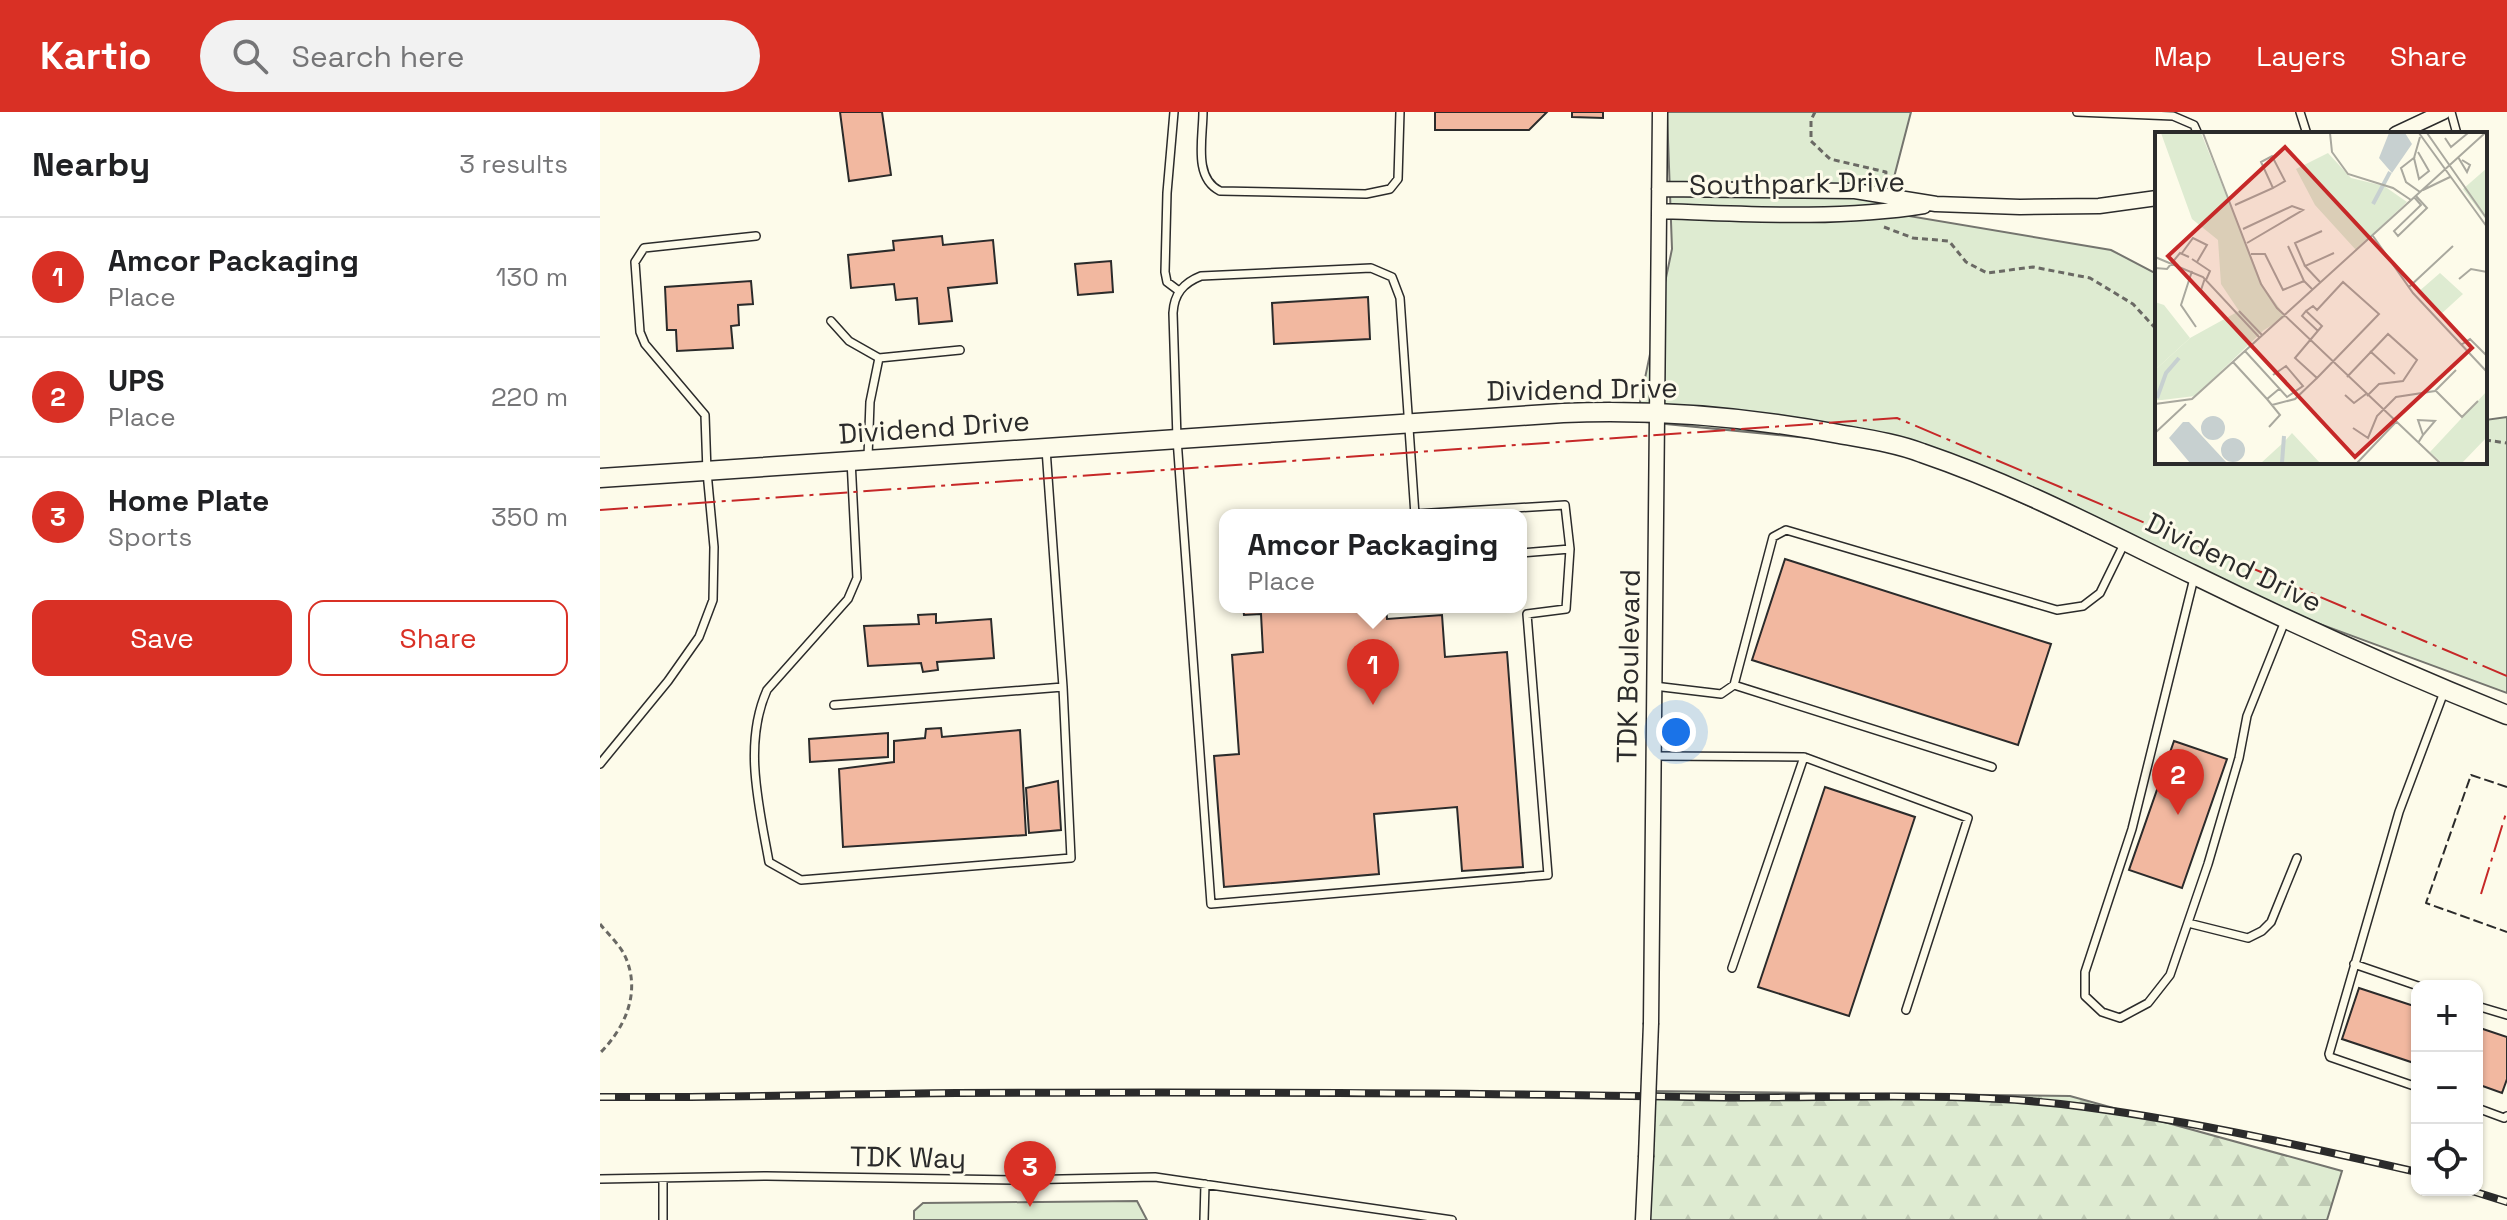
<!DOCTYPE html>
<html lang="en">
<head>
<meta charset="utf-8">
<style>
  body { margin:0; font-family:"Space Grotesk",sans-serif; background:#f2f2f2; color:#202124 }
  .controls { position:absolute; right:24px; bottom:24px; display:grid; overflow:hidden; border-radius:16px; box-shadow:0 2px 6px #0004 }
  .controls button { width:72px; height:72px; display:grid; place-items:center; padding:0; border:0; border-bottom:2px solid #e0e0e0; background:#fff; color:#202124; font:40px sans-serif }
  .you { position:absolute; left:1076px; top:620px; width:28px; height:28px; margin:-20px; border:6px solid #fff; border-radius:50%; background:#1a73e8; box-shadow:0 0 0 12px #1a73e833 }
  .badge { display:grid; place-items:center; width:52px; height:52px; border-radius:50%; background:#d93025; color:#fff; font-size:26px; font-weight:700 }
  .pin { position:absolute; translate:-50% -66px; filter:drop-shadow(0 2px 4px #0008) }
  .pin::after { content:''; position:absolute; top:42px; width:28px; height:24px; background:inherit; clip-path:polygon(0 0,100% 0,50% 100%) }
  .popup { position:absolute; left:619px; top:397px; width:308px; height:104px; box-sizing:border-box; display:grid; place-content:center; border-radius:16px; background:#fff; filter:drop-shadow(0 2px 6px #0005); font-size:26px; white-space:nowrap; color:#757577 }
  .popup b { font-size:30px; color:#202124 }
  .popup::after { content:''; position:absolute; left:50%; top:100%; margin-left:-16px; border:16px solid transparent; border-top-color:#fff }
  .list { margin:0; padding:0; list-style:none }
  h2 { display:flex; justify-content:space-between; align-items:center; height:104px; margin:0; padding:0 32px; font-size:34px }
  h2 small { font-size:26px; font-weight:400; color:#757577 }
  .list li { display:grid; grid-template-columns:52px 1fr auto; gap:24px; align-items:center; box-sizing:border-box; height:120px; padding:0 32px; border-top:2px solid #e0e0e0 }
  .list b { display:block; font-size:30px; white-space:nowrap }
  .list p { margin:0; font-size:26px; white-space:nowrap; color:#757577 }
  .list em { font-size:26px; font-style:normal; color:#757577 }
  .actions { display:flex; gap:16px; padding:24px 32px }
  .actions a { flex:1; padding:18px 0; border:2px solid #d93025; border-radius:16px; text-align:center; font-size:28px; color:#d93025 }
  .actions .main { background:#d93025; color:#fff }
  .icon { flex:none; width:44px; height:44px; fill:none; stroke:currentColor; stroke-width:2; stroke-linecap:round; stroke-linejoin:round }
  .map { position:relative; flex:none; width:1907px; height:1108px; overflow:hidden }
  header { display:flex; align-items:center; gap:48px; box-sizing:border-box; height:112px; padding:0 40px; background:#d93025; color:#fff }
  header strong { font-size:38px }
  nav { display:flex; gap:44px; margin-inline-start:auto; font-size:28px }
  .search { width:560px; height:72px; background:#f2f2f2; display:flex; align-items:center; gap:20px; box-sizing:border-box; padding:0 28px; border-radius:44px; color:#757577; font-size:30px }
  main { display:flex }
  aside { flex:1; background:#fff }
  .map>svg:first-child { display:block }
  .green { fill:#deebd1; stroke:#74746e; stroke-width:2 }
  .forest { fill:url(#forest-firs); stroke:#74746e; stroke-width:2 }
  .building { fill:#f2b8a0; stroke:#2b2b2b; stroke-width:2 }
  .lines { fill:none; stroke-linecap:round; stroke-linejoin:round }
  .service-casing { stroke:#2b2b2b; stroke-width:10 }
  .minor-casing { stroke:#2b2b2b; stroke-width:17 }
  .tertiary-casing { stroke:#2b2b2b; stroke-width:21 }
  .path { stroke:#6a6964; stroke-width:3; stroke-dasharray:6 4; stroke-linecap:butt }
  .service { stroke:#fdfbea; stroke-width:7 }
  .minor { stroke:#fdfbea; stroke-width:14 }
  .tertiary { stroke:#fdfbea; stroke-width:18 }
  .rail-casing { stroke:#2b2b2b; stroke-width:8 }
  .rail { stroke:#fdfbea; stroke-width:5; stroke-dasharray:15; stroke-linecap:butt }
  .minor-bridge-casing { stroke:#2b2b2b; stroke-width:17; stroke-linecap:butt }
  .minor-bridge { stroke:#fdfbea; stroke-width:14 }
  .fence { stroke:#2b2b2b; stroke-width:2; stroke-dasharray:10 4; stroke-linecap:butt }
  .power { stroke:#c62828; stroke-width:2; stroke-dasharray:28 6 4 6; stroke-linecap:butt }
  .labels { text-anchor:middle; stroke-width:6; stroke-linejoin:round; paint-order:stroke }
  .street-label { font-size:28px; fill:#2b2b2b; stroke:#fdfbea }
  .inset-river { fill:none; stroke:#c7d0d0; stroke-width:4 }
  .inset-road { fill:none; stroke:#a9a89e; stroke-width:2 }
  .view { fill:#c62828; fill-opacity:0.15; stroke:#c62828; stroke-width:4 }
  .inset-edge { fill:none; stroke:#2b2b2b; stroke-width:4 }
</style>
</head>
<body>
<header>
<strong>Kartio</strong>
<div class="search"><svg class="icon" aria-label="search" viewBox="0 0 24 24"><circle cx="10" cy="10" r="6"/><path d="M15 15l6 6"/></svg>Search here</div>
<nav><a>Map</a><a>Layers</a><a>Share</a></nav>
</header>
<main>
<aside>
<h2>Nearby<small>3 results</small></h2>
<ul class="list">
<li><span class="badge">1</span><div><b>Amcor Packaging</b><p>Place</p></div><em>130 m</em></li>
<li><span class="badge">2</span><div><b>UPS</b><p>Place</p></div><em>220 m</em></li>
<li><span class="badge">3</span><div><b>Home Plate</b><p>Sports</p></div><em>350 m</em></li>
</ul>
<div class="actions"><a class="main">Save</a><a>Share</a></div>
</aside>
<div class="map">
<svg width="1907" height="1108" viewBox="0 0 1907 1108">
  <defs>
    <pattern id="forest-firs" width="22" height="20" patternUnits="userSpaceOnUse" patternTransform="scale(2)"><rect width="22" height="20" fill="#deebd1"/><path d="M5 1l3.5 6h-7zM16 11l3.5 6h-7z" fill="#bfcab4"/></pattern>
  </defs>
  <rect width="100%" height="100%" fill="#fdfbea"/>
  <path class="green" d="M1067 0H1311L1285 100 1511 138 1557 162V350H1885V308L1907 305V581L1541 446 1301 335 1036 309 1072 137Z
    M537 1089 547 1108H314V1099L323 1091Z"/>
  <path class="forest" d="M1048 979 1470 984 1742 1059 1727 1108H1048Z"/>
  <path class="building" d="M240 0H282L291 63 249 69Z
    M835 0H947L929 18H835Z
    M972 0H1003V6L972 5Z
    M342 124 343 133 393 128 397 171 348 176 352 209 319 212 317 186 296 188 294 172 251 176 248 143 294 138 293 129Z
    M511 149 513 180 478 183 475 152Z
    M151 169 153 192 138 193 139 213 131 214 133 236 77 239 76 218H67L65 175Z
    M768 185 770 227 674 232 672 191Z
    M1185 447 1451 532 1418 633 1152 548Z
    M643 495H786L787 507 842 503 845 545 907 540 923 755 862 759 857 695 774 702 779 762 624 775 614 644 639 642 632 543 663 540 661 502 644 503Z
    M336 502V511L391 507 394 546 337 550 338 558 323 560 321 551 268 554 264 514 319 512 318 503Z
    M341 616 342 625 420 618 426 723 243 735 239 657 294 650V629L325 626 326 617Z
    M288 621V645L210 650 209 627Z
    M1574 629 1627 647 1582 776 1529 758Z
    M458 669 461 718 429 721 426 676Z
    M1225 675 1315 705 1249 904 1158 875Z
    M1759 876 1817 895V952L1742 927Z
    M1877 915 1907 925V967L1902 981 1877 972Z"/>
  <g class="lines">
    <g class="service-casing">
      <path id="service" d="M574 0 567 81 565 160 567 170 579 179
        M603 0C603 26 593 66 620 79L766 82 790 77 798 67 800 0
        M1477 0 1573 4 1594 13 1598 22
        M1700 0 1707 22
        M1851 0 1857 22
        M231 209 249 229 279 246
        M268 345 270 290 279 246 360 238
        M251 348 257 466 248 487 167 578C143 632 159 694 169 750L201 768 471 746 463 575 446 337
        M815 402 965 393 970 437 921 441
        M815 403 800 186 792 165 771 156 601 164C583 171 574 182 573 201L577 327 611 792 948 763 927 502 966 497 970 437
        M1594 466 1532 717 1485 860V884L1502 900 1520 906 1548 891 1570 863 1608 752 1639 646 1647 604 1685 509
        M1134 573 1392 655
        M1054 574 1121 582 1134 573 1173 425 1186 418 1457 498 1483 494 1500 481 1524 432
        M234 593 463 575
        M1054 644 1204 645 1132 856
        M1204 645 1368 706 1306 898
        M0 652 68 569 99 525 113 488 114 435 107 360 105 303 45 232 40 220 35 150 44 136 156 124
        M1588 811 1648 826 1662 819 1671 810 1697 746
        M1754 852 1818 874
        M1877 894 1907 903
        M1817 975 1730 945 1729 942 1799 700 1844 580
        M1877 996 1904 1006 1907 1004
        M0 1067 167 1064 414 1068 555 1065 852 1108
        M63 1108V1066
        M604 1108 605 1072"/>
    </g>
    <g class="minor-casing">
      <path id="minor" d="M1796 22 1843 0
        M1059 77 1255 79 1336 92 1420 95 1499 94 1557 86
        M1059 99C1147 102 1237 108 1324 94
        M1051 911C1052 607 1059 304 1060 0
        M1043 1108 1046 1045"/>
    </g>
    <g class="tertiary-casing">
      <path id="tertiary" d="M0 366 963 301C1056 297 1148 305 1239 322 1267 327 1296 331 1322 341 1416 373 1503 419 1592 462 1696 513 1800 560 1907 603"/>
    </g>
    <path class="path" d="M1215 0 1211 8V29L1230 47 1286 60 1285 71
      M1284 115 1313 126 1349 129 1366 150 1387 161 1433 155 1490 166 1533 192 1557 218
      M1885 328 1907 331
      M1690 350H1702
      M0 812C7 821 18 831 24 842 42 878 26 915 0 941"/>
    <use href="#service" class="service"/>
    <use href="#minor" class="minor"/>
    <use href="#tertiary" class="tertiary"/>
    <g class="rail-casing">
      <path id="rail" d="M0 985C119 986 238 982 357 981 602 980 846 980 1091 985 1221 988 1355 977 1485 995 1597 1010 1707 1035 1817 1060
        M1869 1078 1907 1090"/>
    </g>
    <use href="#rail" class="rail"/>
    <g class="minor-bridge-casing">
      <path id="minor-bridge" d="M1046 1045 1051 911"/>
    </g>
    <use href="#minor-bridge" class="minor-bridge"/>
    <path class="fence" d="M1907 675 1871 663 1826 791 1907 820"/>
    <path class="power" d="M0 398 1297 306 1907 564
      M1881 782 1907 698"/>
  </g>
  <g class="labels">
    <g class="street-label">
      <text transform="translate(1197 71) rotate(-1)" y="10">Southpark Drive</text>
      <text transform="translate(982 277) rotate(-1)" y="10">Dividend Drive</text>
      <text transform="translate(334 315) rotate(-4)" y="10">Dividend Drive</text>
      <text transform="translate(1634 450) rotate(26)" y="10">Dividend Drive</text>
      <text transform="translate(1028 554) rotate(-89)" y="10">TDK Boulevard</text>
      <text transform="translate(308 1045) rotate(1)" y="10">TDK Way</text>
    </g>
  </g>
  <g transform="translate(1555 20)">
    <rect width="332" height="332" fill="#fdfbea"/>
    <path d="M6 1H46L108 154 131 185 109 198 40 264 7 268H0V238L35 206 84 179 66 152 63 108 37 87ZM285 141 308 162 285 183 262 161Z" fill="#deebd1"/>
    <path d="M173 21 196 46 229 54 252 70 201 118 160 73 141 37ZM332 36V89L308 57ZM0 170 9 173 35 206 0 238ZM332 259V305L307 331H287L275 320ZM137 301 165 331H106L129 310Z" fill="#deebd1"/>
    <path d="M234 1H250L257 12 237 41 224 26ZM46 296a12 12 0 1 1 24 0a12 12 0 1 1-24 0ZM28 290H34L72 331H35L14 306ZM66 318a12 12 0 1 1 24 0a12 12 0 1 1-24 0Z" fill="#c7d0d0"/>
    <path class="inset-river" d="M218 72 235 40M2 266 11 241 24 226M127 331 129 304"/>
    <path class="inset-road" d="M48 1 106 152 122 176 285 331M175 1 177 20 193 42 238 56 256 68M264 1 332 95M272 1 332 87M290 6 296 15 313 1M263 20 274 39 264 47 259 26 265 5M260 25 246 36 251 50 265 60M303 25 312 40 315 33 307 28M268 58 295 45M259 65 266 73 239 99 243 104 272 76 261 64M80 73 118 56 106 30 117 24 130 49 118 56M88 97 137 74 148 78 92 111M218 104 258 161 332 240M133 114 149 149M27 121 38 106 52 113 42 130M96 122H110L128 158 149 149 157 157M0 125 48 145 104 205M37 127 55 139 51 148M150 134 140 111 167 99M0 136 12 137 25 121 34 125M37 139 26 173 41 195M50 146 46 158 62 177M304 147 316 137 332 140M165 150 150 134 179 121M254 155 298 114M84 179 107 203M151 179 158 174 162 178 188 150 224 182 162 246 140 226 167 194 151 179 147 184 163 199M306 213 315 207 332 224M90 219 132 265 148 254 131 234 118 243M215 219 240 242M78 230 112 267 124 257M192 245 233 202 262 228 248 249 224 252 212 264M281 259 307 285 323 269M190 263 199 271 211 262M112 267 125 283 114 295M0 272 37 267 330 1M117 273 140 267 162 246M198 296 213 306 222 284 241 265 280 259 301 238M0 301 31 272M263 311 268 303 263 288 280 289 268 303M202 331 241 290"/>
    <path class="view" d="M130 15 317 216 200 325 13 124Z"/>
    <rect width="332" height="332" class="inset-edge"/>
  </g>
</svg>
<div class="controls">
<button>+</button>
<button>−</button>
<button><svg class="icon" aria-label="locate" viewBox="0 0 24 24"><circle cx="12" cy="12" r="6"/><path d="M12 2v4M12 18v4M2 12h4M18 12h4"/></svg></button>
</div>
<div class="you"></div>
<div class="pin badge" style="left:773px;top:593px">1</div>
<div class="popup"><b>Amcor Packaging</b>Place</div>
<div class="pin badge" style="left:1578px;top:703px">2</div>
<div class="pin badge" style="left:430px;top:1095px">3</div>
</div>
</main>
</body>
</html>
